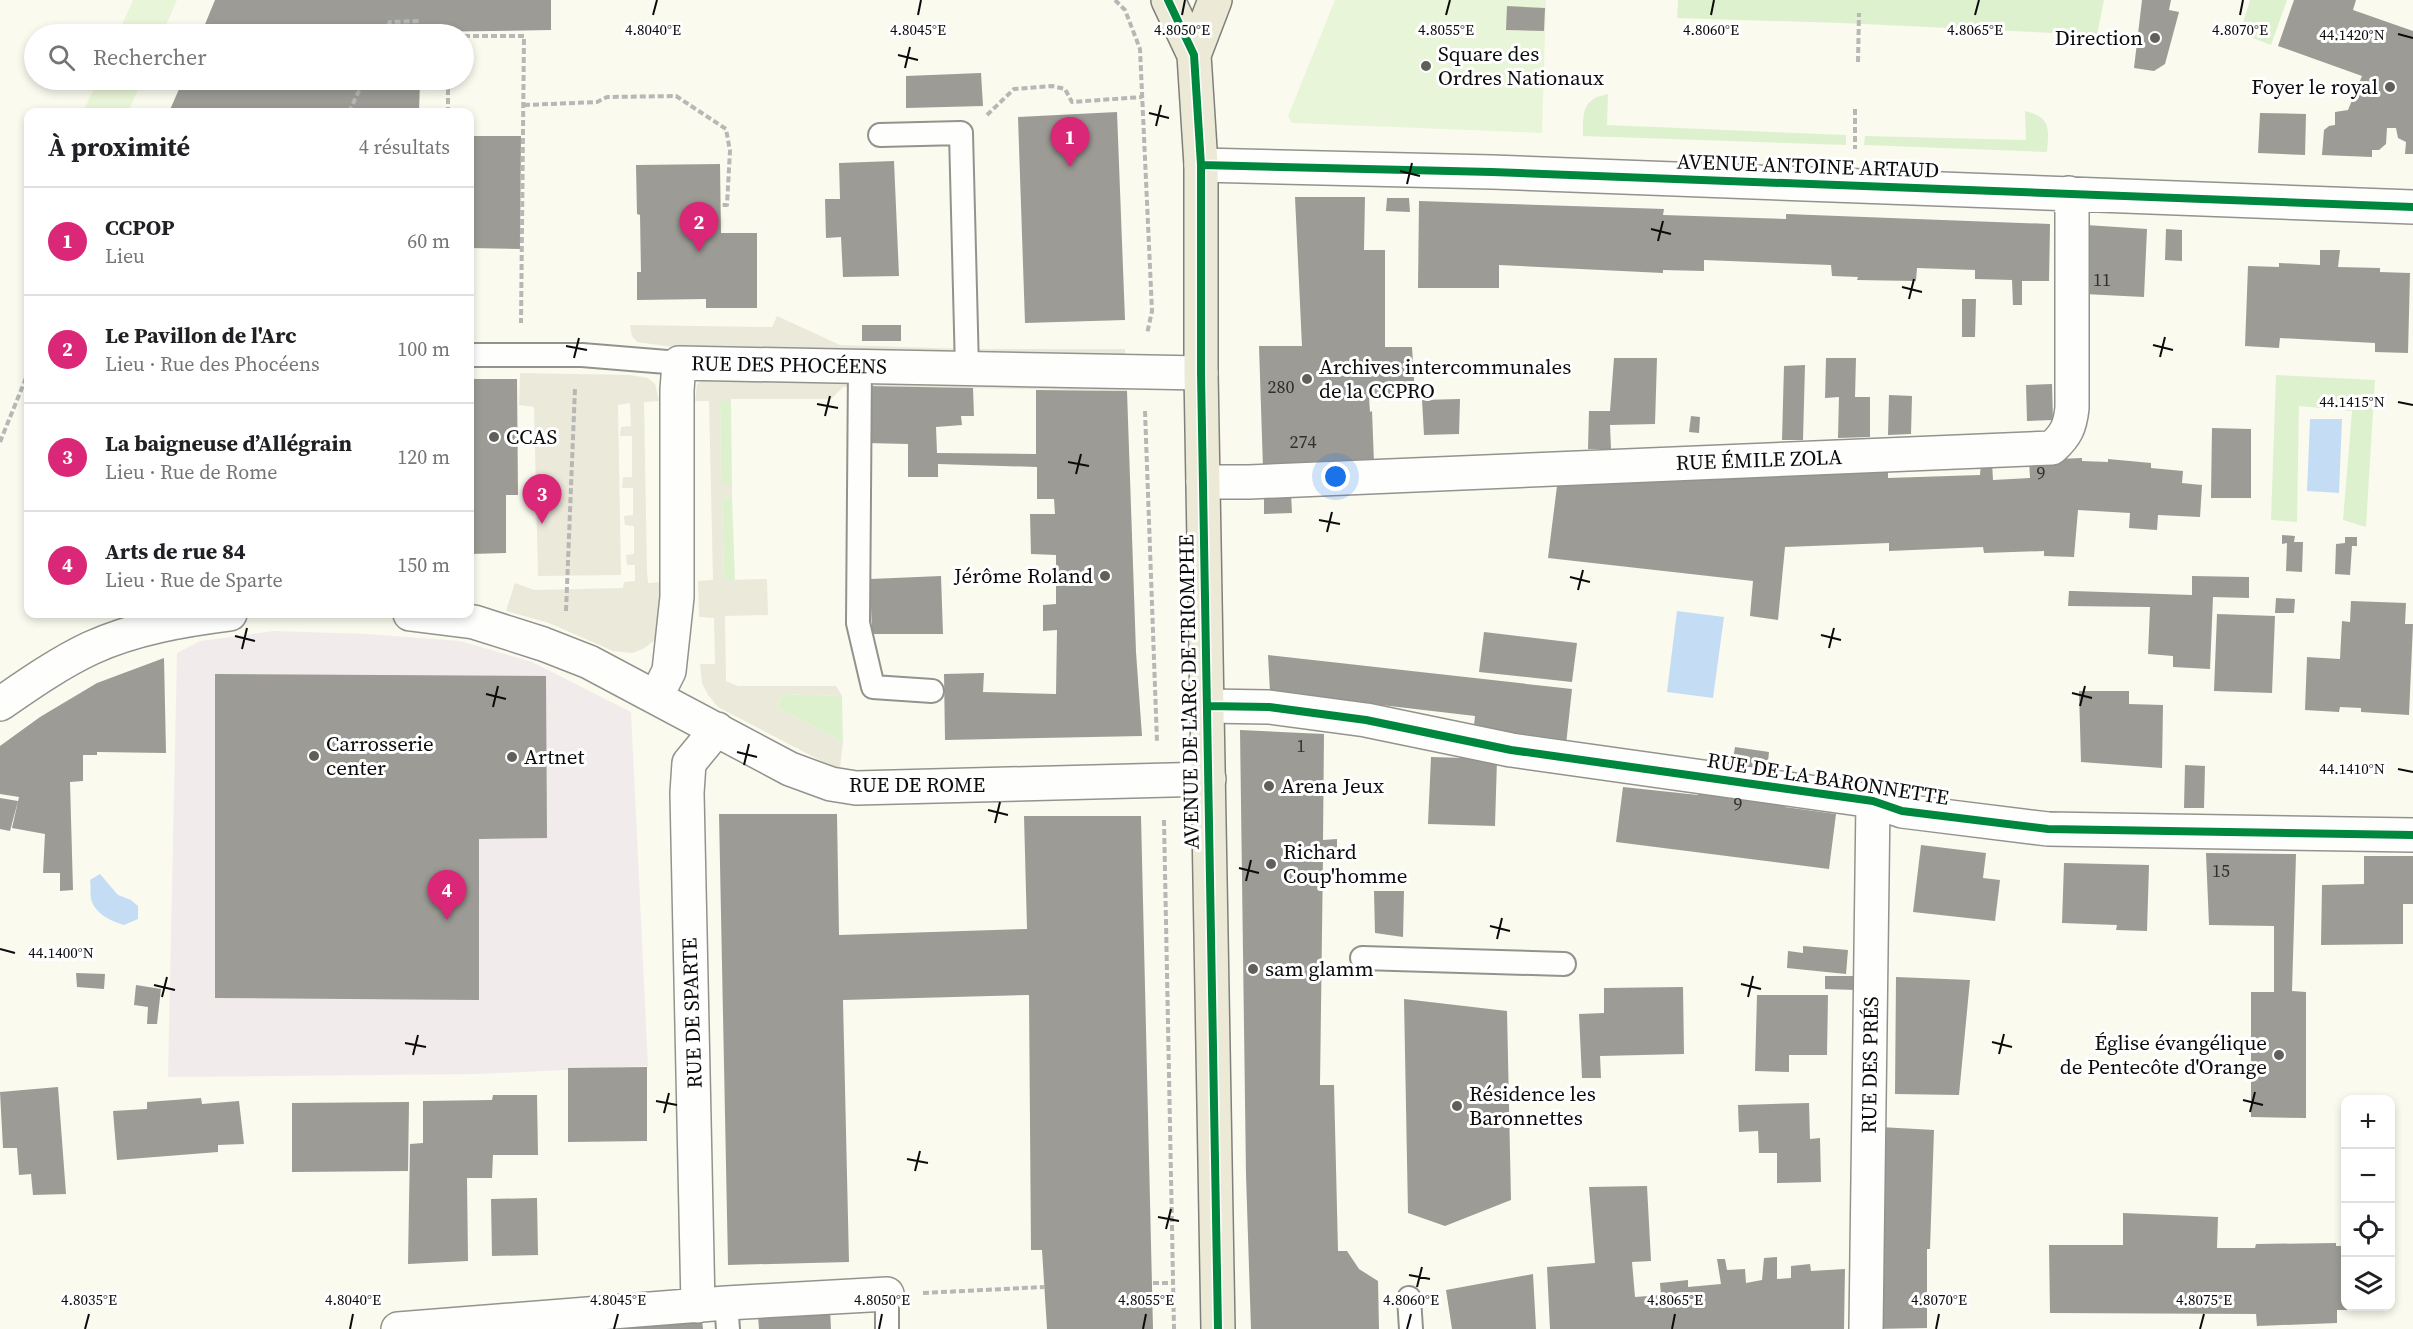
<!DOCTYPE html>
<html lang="fr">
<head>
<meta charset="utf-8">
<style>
  body { margin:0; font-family:"Source Serif 4",serif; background:#f2f2f2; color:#202124 }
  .controls { position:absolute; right:18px; bottom:18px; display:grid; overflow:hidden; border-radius:12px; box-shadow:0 3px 9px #0003 }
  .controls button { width:54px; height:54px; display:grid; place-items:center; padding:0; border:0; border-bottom:2px solid #e0e0e0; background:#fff; color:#202124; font:30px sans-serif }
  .you { position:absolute; left:1336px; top:477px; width:21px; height:21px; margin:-15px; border:4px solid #fff; border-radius:50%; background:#1a73e8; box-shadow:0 0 0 9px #1a73e833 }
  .badge { display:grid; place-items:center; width:39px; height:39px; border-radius:50%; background:#db2777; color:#fff; font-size:20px; font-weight:700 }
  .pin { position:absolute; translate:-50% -50px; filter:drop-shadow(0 2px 3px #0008) }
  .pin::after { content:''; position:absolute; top:32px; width:21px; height:18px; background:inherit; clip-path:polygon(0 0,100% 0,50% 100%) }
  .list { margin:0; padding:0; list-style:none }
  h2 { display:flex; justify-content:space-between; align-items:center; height:78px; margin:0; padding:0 24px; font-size:26px }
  h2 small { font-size:20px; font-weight:400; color:#757577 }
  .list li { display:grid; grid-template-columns:39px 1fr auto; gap:18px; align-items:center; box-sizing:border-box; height:108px; padding:0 24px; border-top:2px solid #e0e0e0 }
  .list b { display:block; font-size:22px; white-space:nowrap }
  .list p { margin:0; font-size:20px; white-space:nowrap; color:#757577 }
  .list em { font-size:20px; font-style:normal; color:#757577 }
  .icon { flex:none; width:33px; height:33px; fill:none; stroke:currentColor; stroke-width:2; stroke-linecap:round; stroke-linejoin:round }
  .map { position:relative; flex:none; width:2413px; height:1329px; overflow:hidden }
  .search { position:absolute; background:#fff; box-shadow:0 3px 9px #0003; left:24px; top:24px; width:450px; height:66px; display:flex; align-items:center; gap:15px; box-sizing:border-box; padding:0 21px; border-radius:33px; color:#757577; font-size:22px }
  .panel { position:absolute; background:#fff; box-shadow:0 3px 9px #0003; left:24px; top:108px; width:450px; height:510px; border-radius:12px }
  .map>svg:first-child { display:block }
  .industrial { fill:#f2ebec }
  .green { fill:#def1ce }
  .pitch { fill:#e9f5d8 }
  .plaza { fill:#eae9da }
  .water { fill:#c4ddf5 }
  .building { fill:#9c9b95 }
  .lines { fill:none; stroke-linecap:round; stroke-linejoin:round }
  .lane-casing { stroke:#93938e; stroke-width:26 }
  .street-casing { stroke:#93938e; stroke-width:36 }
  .primary-casing { stroke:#80807b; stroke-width:36 }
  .path { stroke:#b7b7b5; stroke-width:4; stroke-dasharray:6 3; stroke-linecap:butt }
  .lane { stroke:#fefefd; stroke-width:22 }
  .street { stroke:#fefefd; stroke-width:33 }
  .primary { stroke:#ecead7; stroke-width:33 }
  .cycleway-casing { stroke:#fff; stroke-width:11 }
  .cycleway { stroke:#00873e; stroke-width:8 }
  .ticks { fill:none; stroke:#0b0b0b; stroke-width:2 }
  .poi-dot { fill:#5f5f5b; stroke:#fff; stroke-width:2 }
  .labels { text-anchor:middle; stroke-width:6; stroke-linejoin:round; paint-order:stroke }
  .number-label { font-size:18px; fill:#2f2f2e }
  .poi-label { font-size:21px; fill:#0b0b0b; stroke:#fff; text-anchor:start }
  .street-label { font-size:21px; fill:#0b0b0b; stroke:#fff }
  .ticks-label { font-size:15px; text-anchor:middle; fill:#0b0b0b; stroke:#fff; stroke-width:6; stroke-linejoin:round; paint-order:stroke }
</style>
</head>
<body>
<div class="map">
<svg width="2413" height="1329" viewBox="0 0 2413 1329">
  <rect width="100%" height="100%" fill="#fafaef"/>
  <path class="industrial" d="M274 631 367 634 460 641 532 662 631 712 648 1066 479 1074 168 1077 177 653 200 641Z"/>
  <path class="green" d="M1678 0H2104L2097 35 1841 23 1677 18Z
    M2250 0H2287L2271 45 2240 33Z
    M1608 94 1607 125 1846 135V145L1583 136C1583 112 1582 99 1608 94Z
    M2025 111C2051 117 2049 128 2047 152L1864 145 1865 136 2026 140Z
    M2276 375 2375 380 2366 527 2343 520 2352 411 2299 406 2297 522 2271 520Z
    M720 401H731L732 484H721Z
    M732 497 735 581 724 580 722 498Z
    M784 694 842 696 843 742 776 707Z"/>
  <path class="pitch" d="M133 0H177L162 34H118Z
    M1335 0H1546L1542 133 1292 123 1288 116Z
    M98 80H142L128 112H83Z"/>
  <path class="plaza" d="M777 316 840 345 966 349H1125V362L687 349 637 342 632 336 630 325 772 327Z
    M520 373 630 375 648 378 655 384 659 401 644 402 647 571 648 583 663 582 662 628 655 640 643 649 632 653 613 651 549 623 506 611 515 583 534 590 623 588 624 582 635 581V565H627L626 555 634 554V526L625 525 624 516 633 515V488H622L623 477H632V436H620L621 427 631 426 630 403 618 405 621 575 538 576 534 407 519 405Z
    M705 378 1127 383V391L866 386 843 387 831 399H731V401H720L721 483 732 484V497L722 498 724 580 767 579 768 615 725 616 726 681 738 686H836L842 696 784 694 776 707 843 742 840 768 831 766 718 707 708 695 702 683 700 664H715L714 618 699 617 698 581 713 580 709 401H695L697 384Z"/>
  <path class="water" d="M2310 419H2342L2339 493 2307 491Z
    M1677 611 1724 617 1713 698 1667 692Z
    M100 874 118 895 131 900 138 906V919L124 925C111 921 95 914 91 899 90 894 91 886 90 880Z"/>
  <path class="building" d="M215 0H551V30L420 32V34H201Z
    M2142 0H2171L2169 10 2179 12 2165 64 2154 71 2134 68Z
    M2294 0H2356L2353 10 2413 31V154H2405L2406 142 2398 138 2396 128H2387L2386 144 2379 150H2372V157L2322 155 2324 130 2329 126 2335 125V112L2348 110 2362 76 2278 46Z
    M1507 6 1545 8 1544 31 1506 30Z
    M981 73 983 106 906 108V76Z
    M183 80H420L419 112H169Z
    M1117 112 1125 320 1025 323 1018 117Z
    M2260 113 2306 114 2305 155 2258 153Z
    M470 136H521L520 249 470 248Z
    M894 161 899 276 843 277 841 237 826 238 825 199H840L839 163Z
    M720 164 721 233H757V308H706V299L637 300V272H641L640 215 637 214 636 165Z
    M1295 197H1365L1364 250H1385V347H1412L1415 395 1369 397 1370 412 1372 411 1374 463 1263 468 1259 346H1302Z
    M1387 198H1409L1410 212 1386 211Z
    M1419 201 1664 209 1663 215 1786 219V214L2050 224 2049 281H2022V305H2013L2012 280 1975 279V270L1917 268 1916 281 1857 280 1858 277 1832 276 1831 265 1704 260V271L1663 270V273L1499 265V288H1418Z
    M2086 225 2147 229 2144 297 2084 294Z
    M2166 229 2182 230V261L2165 260Z
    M2320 250H2340L2338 267 2380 268V272L2410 273 2408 353 2375 352V343L2280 338 2279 348 2245 346 2248 266 2279 267V263L2320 265Z
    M1962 299H1976L1975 337H1962Z
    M862 325H901V341H862Z
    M1614 358H1657L1655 424 1610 425 1611 449H1588L1589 411H1610Z
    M1826 358H1856L1855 397H1870V437L1838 438 1839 397 1825 398Z
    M1805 365 1803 440H1782L1784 366Z
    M470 379H517L518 495H506V553L470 554Z
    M2052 384 2053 420 2027 421 2026 385Z
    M866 386 973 388 974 416H961L962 425 936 427 937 453 1036 454V390L1127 391 1136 652 1142 736 945 740 944 674 984 673 983 692 1056 694 1057 630 1043 631V605L1056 604V555L1031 554 1030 514H1055L1054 499H1037V467L938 464V477H908V444L866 443Z
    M1889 395 1912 396 1911 434 1888 435Z
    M1460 399 1459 434 1424 435 1422 400Z
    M1691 416 1700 417 1699 433 1689 432Z
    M2212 428 2251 429V498H2211Z
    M2082 458V461L2108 462V459L2151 463V468L2183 471 2182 483 2202 485 2200 517 2158 515 2157 530 2129 528 2130 513 2078 510 2074 557 2044 556V551L1984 553 1983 547 1889 551V543L1785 547 1778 620 1750 616 1753 581 1548 558 1558 478 1668 474 1669 481 1888 472V478L1980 475 1981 462H1992L1993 480 2030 478 2029 460Z
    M1291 493 1292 513 1264 514V494Z
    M2282 535 2295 536 2294 542H2303L2302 572 2286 571 2287 543 2282 544Z
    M2345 537H2357V546H2352L2350 575 2335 574 2336 544 2345 543Z
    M941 576 943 634H872L870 579Z
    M2192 576 2249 577V598L2213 597 2210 669 2173 667V656L2148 654 2150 607 2068 606 2069 591H2073L2192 595Z
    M2276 598 2295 599 2294 613H2275Z
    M2351 601 2406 603 2405 624H2413L2409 715 2361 712V708L2340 707 2339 712 2305 710 2307 657 2340 659 2342 621 2350 622Z
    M2217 614 2275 616 2272 693 2214 691Z
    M1484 632 1577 643 1572 682 1479 672Z
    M1268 655 1572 689 1566 745 1473 734 1475 716 1270 692Z
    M164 658 166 753 97 752V755H83V781L70 782 73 890 60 891V873H43L45 834 12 828 19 797 0 794V746L40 717 97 683Z
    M215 674 546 676 547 838 479 839V1000L215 998Z
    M2079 691H2129V704L2163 705 2162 768 2081 762Z
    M1240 730 1324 734 1323 840 1337 839V856L1323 855 1320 1085H1334L1338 1251H1347L1359 1269 1378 1281 1379 1329H1251L1246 1175Z
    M1735 747 1769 752 1767 771 1732 766Z
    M1431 757 1497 759 1495 826 1428 824Z
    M2185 765 2205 766 2204 808H2184Z
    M1699 782 1788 795 1785 807 1836 814 1829 869 1616 842 1623 787 1698 795Z
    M0 798 18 801 10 831 0 829Z
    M719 814H837L839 935 1027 929 1024 816H1141L1153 1329H1047L1042 1250H1031L1029 995 843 1000 849 1262 728 1265Z
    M1921 845 1986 853 1983 878 2000 880 1995 921 1913 912Z
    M2206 853 2296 854 2292 991 2306 992V1118L2251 1117V992H2274V926L2209 925Z
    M2364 856H2413V904H2403V944L2321 945 2322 885 2364 884Z
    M2064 863 2149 865 2147 931 2116 930 2117 925 2062 923Z
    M1374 891H1404L1403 937 1375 933Z
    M1803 946 1848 950 1846 974 1787 968 1788 951 1803 953Z
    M76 973 105 974 104 989 77 987Z
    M1825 976H1857L1856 990 1825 989Z
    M1896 977 1970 980 1959 1095 1895 1094Z
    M136 985 161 989 157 1024H147L148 1007 134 1005Z
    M1683 987 1684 1054 1600 1056 1601 1078H1582L1579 1014 1604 1013V988Z
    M1757 995H1828L1827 1055H1789V1072L1755 1071Z
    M1404 999 1507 1011 1511 1200 1445 1226 1408 1213Z
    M647 1067V1141L568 1142V1068Z
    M58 1087 66 1194 33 1195 31 1174 19 1175 17 1148H3L0 1092Z
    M493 1095H537L538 1155H493L492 1178H467L468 1261 408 1264 410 1144 423 1143V1101L492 1100Z
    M201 1098 202 1104 239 1101 244 1144 218 1145V1152L117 1160 113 1111 147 1109V1102Z
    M409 1102 408 1171 292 1172V1103Z
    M1809 1103 1810 1139 1820 1138 1821 1182 1777 1183V1153H1759L1758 1131 1739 1132 1738 1105Z
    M1880 1127 1934 1130 1930 1249H1927V1328L1874 1329Z
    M1647 1186 1651 1261 1632 1262 1635 1297 1661 1295 1660 1283 1688 1280V1287L1721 1284 1717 1259H1725L1727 1270 1745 1269 1746 1283 1762 1280 1764 1258 1777 1257V1279L1791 1278V1266L1810 1264 1811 1271 1845 1269 1844 1329H1550L1547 1267 1595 1263 1589 1187Z
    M537 1198 538 1255 492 1256 491 1199Z
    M2123 1213 2218 1217 2217 1248H2255L2256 1244 2336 1243V1246H2346V1306H2379V1310H2337V1323L2257 1326 2256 1314 2050 1313 2049 1245H2123Z
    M1533 1274 1536 1329H1452L1446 1290Z
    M830 1309 831 1329H759L758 1315Z
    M702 1321 703 1329H619V1327Z"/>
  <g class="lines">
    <g class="lane-casing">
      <path id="lane" d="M880 135 961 133 967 369
        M470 355H582L679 363
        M860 366 858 623 873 687 932 691
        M1362 958 1564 964
        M887 1294V1329
        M1409 1298 1411 1329
        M726 1303 728 1329"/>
    </g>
    <g class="street-casing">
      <path id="street" d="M1201 165 1492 172 2413 207
        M1203 482H1249L2052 448C2066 435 2070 427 2072 408V212L2069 193
        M410 614 474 622 543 644 589 662 790 769 831 784 856 788 1209 779
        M656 697 669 671 677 597V390L679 363 1201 373
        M0 704C29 684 59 663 91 648 135 628 183 620 230 614
        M1207 706 1269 707 1366 720 1511 750 1873 801 1902 811 2048 829 2413 835
        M698 1306 687 793 689 763 717 729
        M398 1329 726 1303 887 1294
        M1866 1329 1873 801"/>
    </g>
    <g class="primary-casing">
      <path id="primary" d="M1168 0 1194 55 1201 165V373L1218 1329
        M1194 55 1215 0"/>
    </g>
    <path class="path" d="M1115 0 1125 10 1140 49 1152 311 1147 334
      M384 34 390 22 421 21
      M447 34V31
      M464 36H524L521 323
      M1858 62 1859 13
      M448 80V112
      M524 105 597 102 607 97 676 96 726 129 730 151 727 205H721
      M1855 109V149
      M349 112 364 80
      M987 115 1014 89 1052 86 1065 89 1072 102 1142 97
      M1145 411 1157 742
      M0 442 28 373
      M566 611 575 388
      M1164 820 1174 1329
      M1153 1283H1173
      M923 1293 1044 1287"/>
    <use href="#lane" class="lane"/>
    <use href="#street" class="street"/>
    <use href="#primary" class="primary"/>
    <g class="cycleway-casing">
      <path id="cycleway" d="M1168 0 1194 55 1201 165V373L1218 1329
        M1201 165 1492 172 2413 207
        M1207 706 1269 707 1366 720 1511 750 1873 801 1902 811 2048 829 2413 835"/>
    </g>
    <use href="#cycleway" class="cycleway"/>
  </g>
  <path class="ticks" d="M653 15 657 0M918 15 921 0M1182 15 1185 0M1446 15 1450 0M1711 15 1714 0M1975 15 1979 0M2240 15 2243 0M2398 34 2413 38M898 55 918 60M905 68 910 47M1149 113 1169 118M1156 126 1161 105M1400 171 1420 176M1407 184 1412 163M1651 229 1671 234M1658 241 1663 221M1902 287 1922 292M1909 299 1914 279M2153 345 2173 350M566 346 587 350M2160 357 2165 337M574 358 579 338M2398 402 2413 405M817 404 838 408M825 416 830 396M1068 462 1089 466M1076 474 1081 454M1319 520 1340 524M1327 532 1332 512M1570 577 1590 582M1578 590 1583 570M1821 635 1841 640M235 636 255 641M1829 648 1834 628M242 649 247 628M2072 693 2092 698M486 694 506 699M2080 706 2085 686M493 707 498 686M737 752 757 757M744 765 749 744M2398 769 2413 772M988 810 1008 815M995 823 1000 802M1239 868 1259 873M1246 881 1251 860M1490 926 1510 931M1497 939 1502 918M0 949 15 953M1741 984 1761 989M154 985 175 990M162 997 167 977M1748 997 1753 976M1992 1042 2012 1047M405 1043 426 1047M1999 1054 2004 1034M413 1055 418 1035M2243 1100 2263 1105M656 1101 677 1105M2250 1112 2255 1092M664 1113 669 1093M907 1159 928 1163M915 1171 920 1151M1158 1217 1179 1221M1166 1229 1171 1209M1409 1275 1430 1279M1417 1287 1422 1267M85 1329 89 1314M350 1329 353 1314M614 1329 618 1314M879 1329 882 1314M1143 1329 1146 1314M1407 1329 1411 1314M1672 1329 1675 1314M1936 1329 1939 1314M2200 1329 2204 1314"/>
  <g class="poi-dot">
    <circle cx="2155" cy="38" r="6"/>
    <circle cx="1426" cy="66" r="6"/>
    <circle cx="2390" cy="87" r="6"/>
    <circle cx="1307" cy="379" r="6"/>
    <circle cx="494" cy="437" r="6"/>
    <circle cx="1105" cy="576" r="6"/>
    <circle cx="314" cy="756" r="6"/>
    <circle cx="512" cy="757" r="6"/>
    <circle cx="1269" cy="786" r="6"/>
    <circle cx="1271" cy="864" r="6"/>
    <circle cx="1253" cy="969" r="6"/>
    <circle cx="2279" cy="1055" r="6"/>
    <circle cx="1457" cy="1106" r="6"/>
  </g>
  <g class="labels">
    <g class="number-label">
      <text x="2102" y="286">11</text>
      <text x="1281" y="393">280</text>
      <text x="1303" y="448">274</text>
      <text x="2041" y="479">9</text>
      <text x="1301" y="752">1</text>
      <text x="1738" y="810">9</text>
      <text x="2221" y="877">15</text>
    </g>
    <g class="poi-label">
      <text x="2143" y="45" text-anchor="end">Direction</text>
      <text x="1438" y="61">Square des<tspan x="1438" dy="24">Ordres Nationaux</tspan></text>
      <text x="2378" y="94" text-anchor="end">Foyer le royal</text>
      <text x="1319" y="374">Archives intercommunales<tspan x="1319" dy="24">de la CCPRO</tspan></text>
      <text x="506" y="444">CCAS</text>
      <text x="1093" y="583" text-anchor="end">Jérôme Roland</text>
      <text x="326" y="751">Carrosserie<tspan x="326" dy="24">center</tspan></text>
      <text x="524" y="764">Artnet</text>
      <text x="1281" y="793">Arena Jeux</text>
      <text x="1283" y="859">Richard<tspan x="1283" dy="24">Coup'homme</tspan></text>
      <text x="1265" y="976">sam glamm</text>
      <text x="2267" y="1050" text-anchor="end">Église évangélique<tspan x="2267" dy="24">de Pentecôte d'Orange</tspan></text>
      <text x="1469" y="1101">Résidence les<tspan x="1469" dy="24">Baronnettes</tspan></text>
    </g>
    <g class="street-label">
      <text transform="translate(1808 166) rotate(2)" y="7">AVENUE ANTOINE ARTAUD</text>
      <text transform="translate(789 365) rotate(1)" y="7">RUE DES PHOCÉENS</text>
      <text transform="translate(1759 460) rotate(-2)" y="7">RUE ÉMILE ZOLA</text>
      <text transform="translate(1189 692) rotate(-91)" y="7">AVENUE DE L'ARC DE TRIOMPHE</text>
      <text transform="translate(1828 779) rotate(9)" y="7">RUE DE LA BARONNETTE</text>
      <text x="917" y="792">RUE DE ROME</text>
      <text transform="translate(692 1013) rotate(-92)" y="7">RUE DE SPARTE</text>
      <text transform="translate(1870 1065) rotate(-89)" y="7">RUE DES PRÉS</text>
    </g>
  </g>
  <g class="ticks-label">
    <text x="653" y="35">4.8040°E</text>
    <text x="918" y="35">4.8045°E</text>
    <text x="1182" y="35">4.8050°E</text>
    <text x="1446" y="35">4.8055°E</text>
    <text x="1711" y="35">4.8060°E</text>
    <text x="1975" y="35">4.8065°E</text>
    <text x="2240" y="35">4.8070°E</text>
    <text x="2352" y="40">44.1420°N</text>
    <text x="2352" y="407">44.1415°N</text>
    <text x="2352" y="774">44.1410°N</text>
    <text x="61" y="958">44.1400°N</text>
    <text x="89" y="1305">4.8035°E</text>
    <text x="353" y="1305">4.8040°E</text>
    <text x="618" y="1305">4.8045°E</text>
    <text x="882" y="1305">4.8050°E</text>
    <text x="1146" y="1305">4.8055°E</text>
    <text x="1411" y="1305">4.8060°E</text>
    <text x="1675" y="1305">4.8065°E</text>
    <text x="1939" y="1305">4.8070°E</text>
    <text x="2204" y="1305">4.8075°E</text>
  </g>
</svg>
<div class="controls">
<button>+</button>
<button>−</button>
<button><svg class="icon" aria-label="locate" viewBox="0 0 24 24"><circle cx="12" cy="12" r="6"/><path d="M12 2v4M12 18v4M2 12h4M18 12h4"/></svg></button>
<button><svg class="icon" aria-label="layers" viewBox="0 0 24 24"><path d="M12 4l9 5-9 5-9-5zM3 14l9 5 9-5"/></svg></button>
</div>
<div class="you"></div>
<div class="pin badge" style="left:1070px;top:167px">1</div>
<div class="pin badge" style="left:699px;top:252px">2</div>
<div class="pin badge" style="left:542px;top:524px">3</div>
<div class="pin badge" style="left:447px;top:920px">4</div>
<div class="search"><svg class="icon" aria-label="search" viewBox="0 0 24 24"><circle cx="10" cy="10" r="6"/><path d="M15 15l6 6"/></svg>Rechercher</div>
<section class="panel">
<h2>À proximité<small>4 résultats</small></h2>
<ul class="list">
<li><span class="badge">1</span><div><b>CCPOP</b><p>Lieu</p></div><em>60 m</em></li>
<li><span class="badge">2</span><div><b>Le Pavillon de l'Arc</b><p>Lieu · Rue des Phocéens</p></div><em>100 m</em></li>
<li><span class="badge">3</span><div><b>La baigneuse d’Allégrain</b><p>Lieu · Rue de Rome</p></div><em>120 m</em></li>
<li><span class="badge">4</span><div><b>Arts de rue 84</b><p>Lieu · Rue de Sparte</p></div><em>150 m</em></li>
</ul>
</section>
</div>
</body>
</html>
